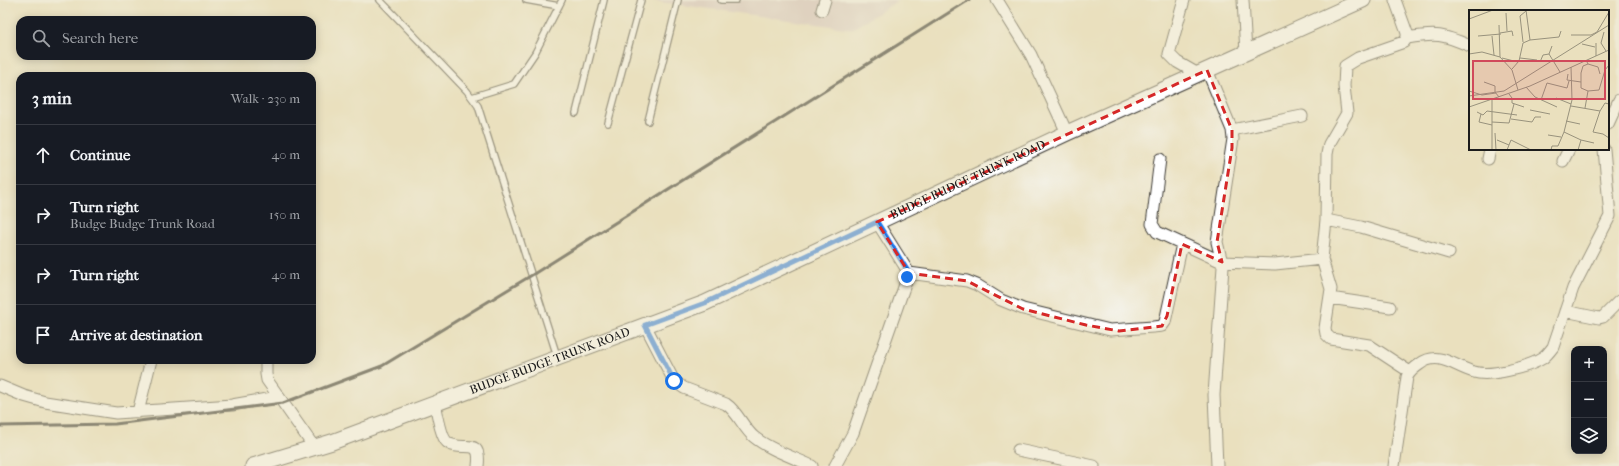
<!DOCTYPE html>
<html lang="en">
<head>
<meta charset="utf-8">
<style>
  body { margin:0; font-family:"IM FELL French Canon",serif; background:#20242c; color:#f1f3f6 }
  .controls { position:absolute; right:12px; bottom:12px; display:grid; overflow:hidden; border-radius:8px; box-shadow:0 2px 10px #0003 }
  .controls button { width:36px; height:36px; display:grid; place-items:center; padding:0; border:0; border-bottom:1px solid #363941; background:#171b24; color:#f1f3f6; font:20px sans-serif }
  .stop { position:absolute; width:12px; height:12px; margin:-9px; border:3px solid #1a73e8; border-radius:50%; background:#fff }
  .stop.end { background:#1a73e8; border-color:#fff; box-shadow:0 1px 4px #0008 }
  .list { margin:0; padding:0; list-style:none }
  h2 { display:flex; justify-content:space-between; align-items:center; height:52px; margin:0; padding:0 16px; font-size:17px }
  h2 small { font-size:13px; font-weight:400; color:#9ea1a6 }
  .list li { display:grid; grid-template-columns:26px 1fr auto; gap:12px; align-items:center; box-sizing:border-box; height:60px; padding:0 16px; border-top:1px solid #363941 }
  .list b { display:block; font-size:15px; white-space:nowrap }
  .list p { margin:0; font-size:13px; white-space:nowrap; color:#9ea1a6 }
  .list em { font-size:13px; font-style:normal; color:#9ea1a6 }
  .icon { flex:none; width:22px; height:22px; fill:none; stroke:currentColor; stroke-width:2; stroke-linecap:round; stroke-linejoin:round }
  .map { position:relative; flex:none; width:1619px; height:466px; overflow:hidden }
  .search { position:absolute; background:#171b24; box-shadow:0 2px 10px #0003; left:16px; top:16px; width:300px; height:44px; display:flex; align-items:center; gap:10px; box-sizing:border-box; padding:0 14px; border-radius:12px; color:#9ea1a6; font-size:15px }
  .panel { position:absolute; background:#171b24; box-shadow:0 2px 10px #0003; left:16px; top:72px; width:300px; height:292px; border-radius:12px }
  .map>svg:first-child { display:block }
  .industrial { fill:#d2bfc0 }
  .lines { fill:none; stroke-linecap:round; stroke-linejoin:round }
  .service-casing { stroke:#3b3934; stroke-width:8 }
  .minor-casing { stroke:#3b3934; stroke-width:13 }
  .secondary-casing { stroke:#3b3934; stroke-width:17 }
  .service { stroke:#fff; stroke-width:5.5 }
  .minor { stroke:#fff; stroke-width:11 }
  .secondary { stroke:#fff; stroke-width:15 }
  .rail { stroke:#1c1c1c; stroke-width:3 }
  .route { stroke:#1a73e8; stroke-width:5 }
  .marked { fill:none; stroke:#d62828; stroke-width:3; stroke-dasharray:8 5; stroke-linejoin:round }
  .labels { text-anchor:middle; stroke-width:3; stroke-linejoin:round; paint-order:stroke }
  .street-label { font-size:12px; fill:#1c1c1c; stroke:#f6f6f2 }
  .inset-road { fill:none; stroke:#98927d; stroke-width:1 }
  .view { fill:#d1495b; fill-opacity:0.15; stroke:#d1495b; stroke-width:2 }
  .inset-edge { fill:none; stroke:#1c1c1c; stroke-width:2 }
</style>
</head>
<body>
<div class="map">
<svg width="1619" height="466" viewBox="0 0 1619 466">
  <rect width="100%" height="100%" fill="#f6f6f2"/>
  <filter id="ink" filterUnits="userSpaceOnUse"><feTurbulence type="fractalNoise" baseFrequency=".025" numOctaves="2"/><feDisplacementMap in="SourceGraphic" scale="8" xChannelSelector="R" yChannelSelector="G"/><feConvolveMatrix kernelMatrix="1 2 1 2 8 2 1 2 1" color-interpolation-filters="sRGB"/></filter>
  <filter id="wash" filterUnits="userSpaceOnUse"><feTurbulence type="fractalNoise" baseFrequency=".012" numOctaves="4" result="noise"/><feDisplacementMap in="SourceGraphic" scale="16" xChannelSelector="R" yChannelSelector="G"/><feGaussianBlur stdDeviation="0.9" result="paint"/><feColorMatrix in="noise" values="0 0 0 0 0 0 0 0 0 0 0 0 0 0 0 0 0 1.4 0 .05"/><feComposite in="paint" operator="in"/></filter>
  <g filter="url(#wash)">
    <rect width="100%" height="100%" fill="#eae0be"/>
    <path class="industrial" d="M646 0H899L852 29Z"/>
  </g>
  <g filter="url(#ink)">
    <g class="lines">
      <g class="service-casing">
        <path id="service" d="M380 0 467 91 478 106 557 356
          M526 0 559 6
          M721 0H736
          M472 97 514 84 535 53 562 0
          M576 113 604 0
          M648 121 678 0
          M608 123 641 0"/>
      </g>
      <g class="minor-casing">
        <path id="minor" d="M997 0 1031 55 1067 133
          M1184 0 1169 54 1177 62 1198 74
          M1243 0 1246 53
          M1395 0 1407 33V38L1404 42 1358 58 1345 66 1344 86 1347 113 1329 144 1327 154 1326 220 1322 259 1331 289 1325 328 1326 334 1331 339 1369 345 1410 372
          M822 10 825 0
          M1407 38C1437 33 1442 34 1470 46
          M1207 70 1232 130 1233 139 1217 242 1223 267 1214 395 1217 466
          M1608 124 1619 100
          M1232 130 1302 116
          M1160 159 1152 224 1157 232 1222 262 1275 264 1322 259
          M1488 159 1490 149
          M1563 161 1569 149
          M1326 220 1361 227 1449 253
          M877 222 909 273
          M1330 298 1390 307
          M1565 311 1599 318 1603 317 1619 301
          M645 325 674 381 684 388 726 404C738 412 743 428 754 437 770 450 793 457 812 466
          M266 360V374L267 380 314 447
          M0 386 24 396 45 402 116 413 232 405 278 397
          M435 403C437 412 441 437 447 442 461 454 482 434 478 466
          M138 412 151 360
          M1018 450 1094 466
          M835 466 853 433 909 273 967 281 977 285 1001 300 1023 309 1110 330 1153 327 1162 326 1165 322 1182 244
          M1394 466 1407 377C1410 371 1414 368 1420 364 1439 350 1455 367 1474 372 1490 377 1529 367 1543 358 1547 355 1550 351 1553 347L1573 288 1610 216 1604 149"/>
      </g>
      <g class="secondary-casing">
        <g id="secondary">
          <path id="s1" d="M253 466 332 442 705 303 1067 133 1363 0"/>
        </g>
      </g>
      <use href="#service" class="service"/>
      <use href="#minor" class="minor"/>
      <use href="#secondary" class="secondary"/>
      <path class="rail" d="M0 426 115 424 283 403 382 366 532 275 969 0"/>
    </g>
  </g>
  <g class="lines" filter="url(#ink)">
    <path class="route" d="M674 381 645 325 705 303 877 222 909 273 907 277"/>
  </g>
  <path d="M0 0H1619V466H0ZM1207 70 1232 130V148L1217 242 1222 262 1182 244 1167 316 1162 326 1119 331 1086 325 1023 309 967 281 909 273 877 222Z" fill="#eae0be" fill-opacity=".55" fill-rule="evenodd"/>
  <path class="marked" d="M1207 70 1232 130V148L1217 242 1222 262 1182 244 1167 316 1162 326 1119 331 1086 325 1023 309 967 281 909 273 877 222Z"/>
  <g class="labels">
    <g class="street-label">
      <text dy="4" stroke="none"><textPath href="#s1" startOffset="771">BUDGE BUDGE TRUNK ROAD</textPath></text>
      <text dy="4" stroke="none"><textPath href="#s1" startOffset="315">BUDGE BUDGE TRUNK ROAD</textPath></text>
    </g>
  </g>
  <g transform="translate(1469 10)">
    <rect width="140" height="140" fill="#eae0be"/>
    <path class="inset-road" d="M37 3 38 21M0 9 24 0M30 15 31 47M135 22 132 33 137 41M31 23 43 21 44 26M102 25H122L128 22 140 2M9 26 32 24M23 26 25 45M61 30 90 27 92 21M54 32 51 6 57 1M127 33V46M113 34 126 37M0 44 13 42 31 47 43 60 49 80M80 44 91 62M33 48 49 52M51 48 68 50M117 50 119 54 114 56 112 63V78L119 81M71 52 74 45 80 44 83 36M119 54 129 57 131 64M102 57 103 90 95 122 112 130 109 140M43 59 50 51 54 33 61 30 57 0M99 64 98 70 112 72M15 72 26 76V82L30 87M57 77 66 87 88 97M0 81 13 85 27 83M40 84 43 88V93L55 97M0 86 35 81 140 15M87 88 102 94M23 90V140M72 90 78 73 98 78 100 71M102 96 131 101 124 122 134 124 140 128M0 97 61 76 140 40M116 98 119 81 130 80 136 60 140 55M61 100 81 104M131 101 136 93 140 94M8 102 14 105 18 101 48 105M12 104 10 112 23 115M42 109 63 112 66 107H72M97 111 111 114M23 112 40 113 45 94M26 123 27 140M79 125 92 127M28 130 40 135M112 130 125 133M38 140 42 130 62 140M82 140 83 136H89L95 122"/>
    <path class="view" d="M4 51H136V89H4Z"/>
    <rect width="140" height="140" class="inset-edge"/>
  </g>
</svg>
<div class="controls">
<button>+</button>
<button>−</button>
<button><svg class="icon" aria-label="layers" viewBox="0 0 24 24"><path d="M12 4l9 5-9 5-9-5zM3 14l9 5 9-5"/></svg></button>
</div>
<div class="stop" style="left:674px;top:381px"></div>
<div class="stop end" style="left:907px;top:277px"></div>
<div class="search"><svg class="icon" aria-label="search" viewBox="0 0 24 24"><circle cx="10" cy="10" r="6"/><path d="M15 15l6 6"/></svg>Search here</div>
<section class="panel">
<h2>3 min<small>Walk · 230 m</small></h2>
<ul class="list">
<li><svg class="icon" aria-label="ahead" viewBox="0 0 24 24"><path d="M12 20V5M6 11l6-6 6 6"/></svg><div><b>Continue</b></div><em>40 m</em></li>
<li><svg class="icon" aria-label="right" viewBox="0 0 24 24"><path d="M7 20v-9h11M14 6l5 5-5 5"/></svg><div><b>Turn right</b><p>Budge Budge Trunk Road</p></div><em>150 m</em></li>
<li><svg class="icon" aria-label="right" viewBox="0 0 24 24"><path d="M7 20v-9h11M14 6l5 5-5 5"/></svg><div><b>Turn right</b></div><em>40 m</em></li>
<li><svg class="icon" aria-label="arrive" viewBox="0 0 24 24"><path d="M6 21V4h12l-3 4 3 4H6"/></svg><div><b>Arrive at destination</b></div></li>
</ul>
</section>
</div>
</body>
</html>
